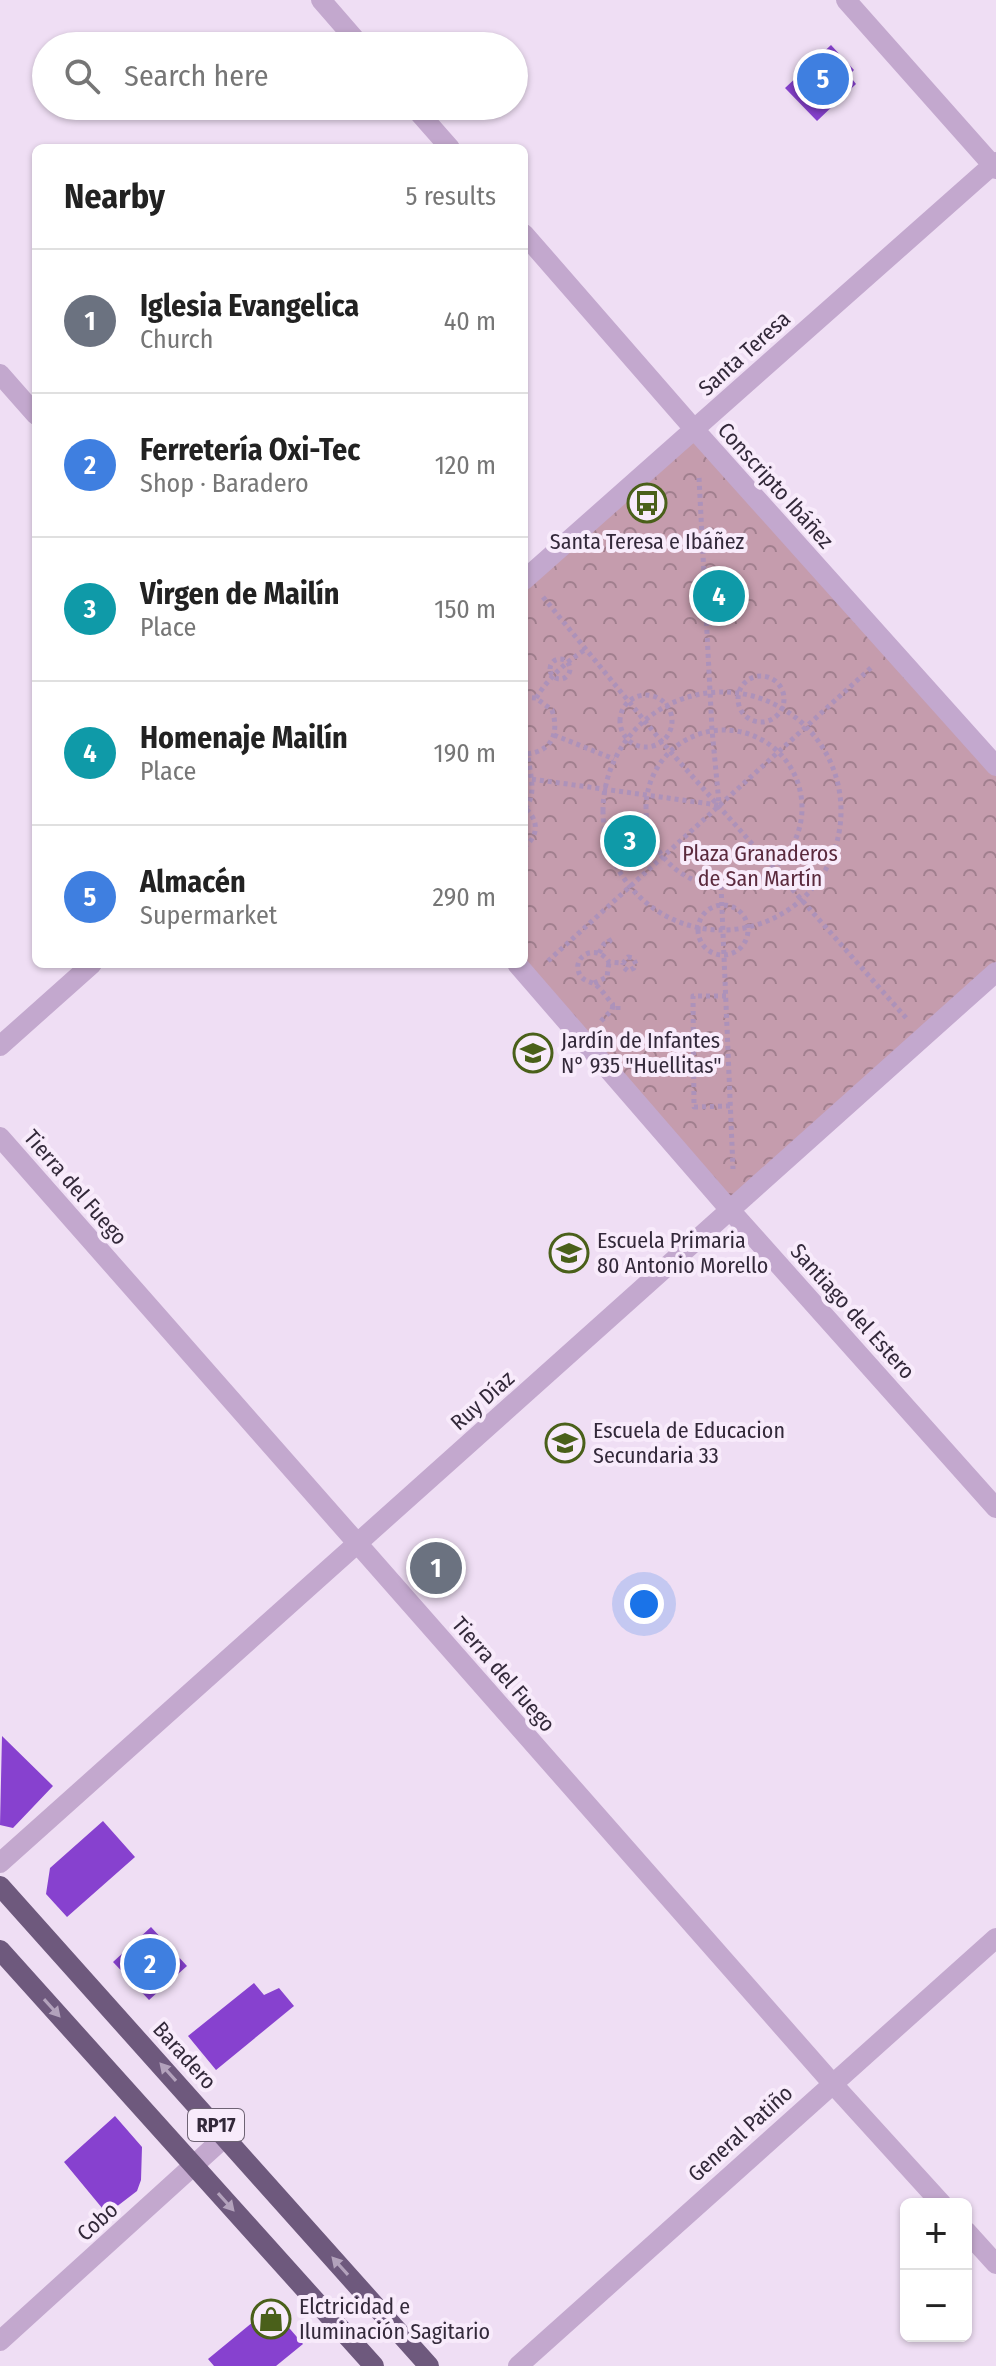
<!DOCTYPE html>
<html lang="en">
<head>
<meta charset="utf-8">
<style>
  body { margin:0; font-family:"Fira Sans Condensed",sans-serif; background:#f2f2f2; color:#222 }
  .controls { position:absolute; right:24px; bottom:24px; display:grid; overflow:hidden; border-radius:12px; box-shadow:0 2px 6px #0004 }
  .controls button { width:72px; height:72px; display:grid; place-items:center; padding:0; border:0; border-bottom:2px solid #e0e0e0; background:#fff; color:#222; font:40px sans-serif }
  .you { position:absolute; left:644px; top:1604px; width:28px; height:28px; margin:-20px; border:6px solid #fff; border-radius:50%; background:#1a73e8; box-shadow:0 0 0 12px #1a73e833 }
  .badge { display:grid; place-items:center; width:52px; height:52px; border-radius:50%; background:#b45309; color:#fff; font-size:26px; font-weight:700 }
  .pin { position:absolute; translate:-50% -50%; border:4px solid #fff; box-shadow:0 2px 8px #0006 }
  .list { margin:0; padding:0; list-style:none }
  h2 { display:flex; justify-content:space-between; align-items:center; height:104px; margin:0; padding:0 32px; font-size:34px }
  h2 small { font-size:26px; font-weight:400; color:#767676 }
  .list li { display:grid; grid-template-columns:52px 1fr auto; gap:24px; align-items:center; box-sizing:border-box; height:144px; padding:0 32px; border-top:2px solid #e0e0e0 }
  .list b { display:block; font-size:30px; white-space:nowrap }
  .list p { margin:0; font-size:26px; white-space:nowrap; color:#767676 }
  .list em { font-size:26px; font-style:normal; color:#767676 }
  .icon { flex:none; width:44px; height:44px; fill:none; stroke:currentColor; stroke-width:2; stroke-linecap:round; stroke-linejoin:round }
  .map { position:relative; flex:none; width:996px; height:2366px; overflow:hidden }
  .search { position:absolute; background:#fff; box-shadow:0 2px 6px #0004; left:32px; top:32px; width:496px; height:88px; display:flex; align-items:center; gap:20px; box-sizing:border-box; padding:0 28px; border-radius:44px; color:#767676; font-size:30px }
  .panel { position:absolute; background:#fff; box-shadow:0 2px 6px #0004; left:32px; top:144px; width:496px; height:824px; border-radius:12px }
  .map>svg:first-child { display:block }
  .park { fill:url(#park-crowns) }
  .building { fill:#8741cf }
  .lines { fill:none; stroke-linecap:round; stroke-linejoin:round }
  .path { stroke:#ad92ba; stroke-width:5; stroke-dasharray:4 4; stroke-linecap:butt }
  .street { stroke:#c3a8ce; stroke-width:20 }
  .primary { stroke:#6e597d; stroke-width:20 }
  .oneway { fill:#b3a2bc }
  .labels { text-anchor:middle; stroke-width:8; stroke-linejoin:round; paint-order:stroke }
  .shield { fill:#f8ebfb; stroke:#6e6374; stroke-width:2 }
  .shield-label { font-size:20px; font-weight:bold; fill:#33293a }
  .street-label { font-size:22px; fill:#33293a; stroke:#f8ebfb }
  .poi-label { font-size:22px; fill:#33293a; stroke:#f8ebfb; text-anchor:start }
  .park-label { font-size:22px; fill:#5b2a3d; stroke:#f8ebfb }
</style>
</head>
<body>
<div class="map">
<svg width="996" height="2366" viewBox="0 0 996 2366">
  <defs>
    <pattern id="park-crowns" width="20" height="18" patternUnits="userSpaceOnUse" patternTransform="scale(2)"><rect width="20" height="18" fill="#c59cad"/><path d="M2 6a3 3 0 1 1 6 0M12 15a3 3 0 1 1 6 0" fill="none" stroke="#a17f8e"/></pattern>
  </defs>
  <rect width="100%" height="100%" fill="#efdef4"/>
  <path class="park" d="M694 429 996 766V972L730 1210 524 964V580Z"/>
  <path class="building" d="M831 45 854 70 849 75 856 84 817 121 785 88Z
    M2 1736 53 1786 13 1828 0 1825Z
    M103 1821 135 1857 67 1917 46 1894 50 1868Z
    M151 1927 187 1966 149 2000 113 1962Z
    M254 1983 264 1995 279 1988 294 2006 216 2070 188 2036Z
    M115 2116 142 2147 141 2180 137 2191 107 2214 64 2162Z
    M271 2307 303 2344 276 2366H214L208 2359Z"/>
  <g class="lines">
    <path class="path" d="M699 478 712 730 719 803
      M543 597 662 742 907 1019
      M550 669a10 10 0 1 1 20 0a10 10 0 1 1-20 0Z
      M738 699a23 23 0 1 1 46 0a23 23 0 1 1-46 0Z
      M603 811a119 119 0 1 1 238 0a119 119 0 1 1-238 0Z
      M620 721a26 26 0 1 1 52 0a26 26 0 1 1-52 0Z
      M524 697 536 698 552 710C560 734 551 753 524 754
      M536 698C550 676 565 663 586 649
      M646 808a78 78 0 1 1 156 0a78 78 0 1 1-156 0Z
      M554 735 614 759
      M524 778 718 805
      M525 808C538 794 529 772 528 754
      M524 847C539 836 539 820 525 808
      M721 886 733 1169
      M698 930a25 25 0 1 1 50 0a25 25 0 1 1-50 0Z
      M599 953 604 944 610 941 607 936
      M548 961 873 666
      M594 983 607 977 609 962
      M726 996H693L694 1107 730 1106
      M618 1010V1005H613C608 999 602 990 596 985 591 981 584 982 580 975 570 957 596 942 609 962L623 963 628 957 633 958 636 964 634 968 628 971 623 967V963
      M601 1021 612 1010 613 1005"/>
    <path class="street" d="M321 0 361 46
      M846 0 996 169
      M413 106 450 148
      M524 234 694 429 996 766
      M0 374 36 415
      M524 580 996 162
      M517 964 730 1210 996 1508
      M0 1046 92 964
      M0 1137 832 2083 942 2204
      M0 1863 996 972
      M966 2231 996 2264
      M0 2341 226 2136
      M518 2366 996 1938"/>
    <path class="primary" d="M0 1886 429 2366
      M0 1950 374 2366"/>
  </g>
  <defs><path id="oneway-solid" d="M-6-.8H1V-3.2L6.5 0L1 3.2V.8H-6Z" transform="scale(2)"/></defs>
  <g class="oneway">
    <use href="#oneway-solid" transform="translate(52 2008) rotate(48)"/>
    <use href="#oneway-solid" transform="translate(168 2072) rotate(-132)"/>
    <use href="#oneway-solid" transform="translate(226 2202) rotate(48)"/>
    <use href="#oneway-solid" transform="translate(340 2266) rotate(-132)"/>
  </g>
  <defs>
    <g id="bus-ring" transform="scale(2)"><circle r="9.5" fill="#f8ebfb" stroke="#4a601a" stroke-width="1.5"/><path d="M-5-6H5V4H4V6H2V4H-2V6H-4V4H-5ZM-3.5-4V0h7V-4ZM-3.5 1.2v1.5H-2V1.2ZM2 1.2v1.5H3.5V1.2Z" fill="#4a601a"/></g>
    <g id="school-ring" transform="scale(2)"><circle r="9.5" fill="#f8ebfb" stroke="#4a601a" stroke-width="1.5"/><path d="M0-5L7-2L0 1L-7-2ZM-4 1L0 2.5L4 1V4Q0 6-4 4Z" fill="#4a601a"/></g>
    <g id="shop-ring" transform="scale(2)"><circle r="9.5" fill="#f8ebfb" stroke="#4a601a" stroke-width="1.5"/><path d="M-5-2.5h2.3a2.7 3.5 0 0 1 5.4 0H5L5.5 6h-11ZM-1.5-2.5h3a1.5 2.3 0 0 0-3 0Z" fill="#4a601a"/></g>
  </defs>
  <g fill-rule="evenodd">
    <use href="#bus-ring" x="647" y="503"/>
    <use href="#school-ring" x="533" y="1053"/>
    <use href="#school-ring" x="569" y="1253"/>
    <use href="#school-ring" x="565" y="1443"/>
    <use href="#shop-ring" x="271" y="2319"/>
  </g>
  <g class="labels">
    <rect class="shield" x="188" y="2109" width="56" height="32" rx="6"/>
    <g class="shield-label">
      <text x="216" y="2132">RP17</text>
    </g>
    <g class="street-label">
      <text transform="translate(744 353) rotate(-42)" y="8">Santa Teresa</text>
      <text transform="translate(776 485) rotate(48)" y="8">Conscripto Ibáñez</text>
      <text transform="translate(76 1187) rotate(49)" y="8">Tierra del Fuego</text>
      <text transform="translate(853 1311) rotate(48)" y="8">Santiago del Estero</text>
      <text transform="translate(482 1400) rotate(-42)" y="8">Ruy Díaz</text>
      <text transform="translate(504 1674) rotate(49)" y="8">Tierra del Fuego</text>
      <text transform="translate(185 2055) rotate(48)" y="8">Baradero</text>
      <text transform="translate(740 2133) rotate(-42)" y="8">General Patiño</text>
      <text transform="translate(97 2221) rotate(-42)" y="8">Cobo</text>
    </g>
    <g class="poi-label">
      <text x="647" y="549" text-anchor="middle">Santa Teresa e Ibáñez</text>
      <text x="561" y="1048">Jardín de Infantes<tspan x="561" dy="25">N° 935 "Huellitas"</tspan></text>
      <text x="597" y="1248">Escuela Primaria<tspan x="597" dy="25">80 Antonio Morello</tspan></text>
      <text x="593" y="1438">Escuela de Educacion<tspan x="593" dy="25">Secundaria 33</tspan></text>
      <text x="299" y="2314">Elctricidad e<tspan x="299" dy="25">Iluminación Sagitario</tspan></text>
    </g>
    <g class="park-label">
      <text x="760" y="861">Plaza Granaderos<tspan x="760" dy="25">de San Martín</tspan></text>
    </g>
  </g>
</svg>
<div class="controls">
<button>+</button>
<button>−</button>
</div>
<div class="you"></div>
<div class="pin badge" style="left:436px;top:1568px;background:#6b7280">1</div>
<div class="pin badge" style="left:150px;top:1964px;background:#3f7fe0">2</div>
<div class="pin badge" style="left:630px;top:841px;background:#0f9aa8">3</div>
<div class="pin badge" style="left:719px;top:596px;background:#0f9aa8">4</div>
<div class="pin badge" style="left:823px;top:79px;background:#3f7fe0">5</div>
<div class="search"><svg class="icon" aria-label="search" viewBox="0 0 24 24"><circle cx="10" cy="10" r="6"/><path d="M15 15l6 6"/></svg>Search here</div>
<section class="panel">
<h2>Nearby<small>5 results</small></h2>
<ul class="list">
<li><span class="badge" style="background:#6b7280">1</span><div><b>Iglesia Evangelica</b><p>Church</p></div><em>40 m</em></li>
<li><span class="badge" style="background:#3f7fe0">2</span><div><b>Ferretería Oxi-Tec</b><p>Shop · Baradero</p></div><em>120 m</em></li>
<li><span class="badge" style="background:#0f9aa8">3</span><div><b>Virgen de Mailín</b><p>Place</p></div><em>150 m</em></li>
<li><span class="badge" style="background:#0f9aa8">4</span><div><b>Homenaje Mailín</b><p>Place</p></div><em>190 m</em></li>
<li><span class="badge" style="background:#3f7fe0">5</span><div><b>Almacén</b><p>Supermarket</p></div><em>290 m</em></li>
</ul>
</section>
</div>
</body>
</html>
